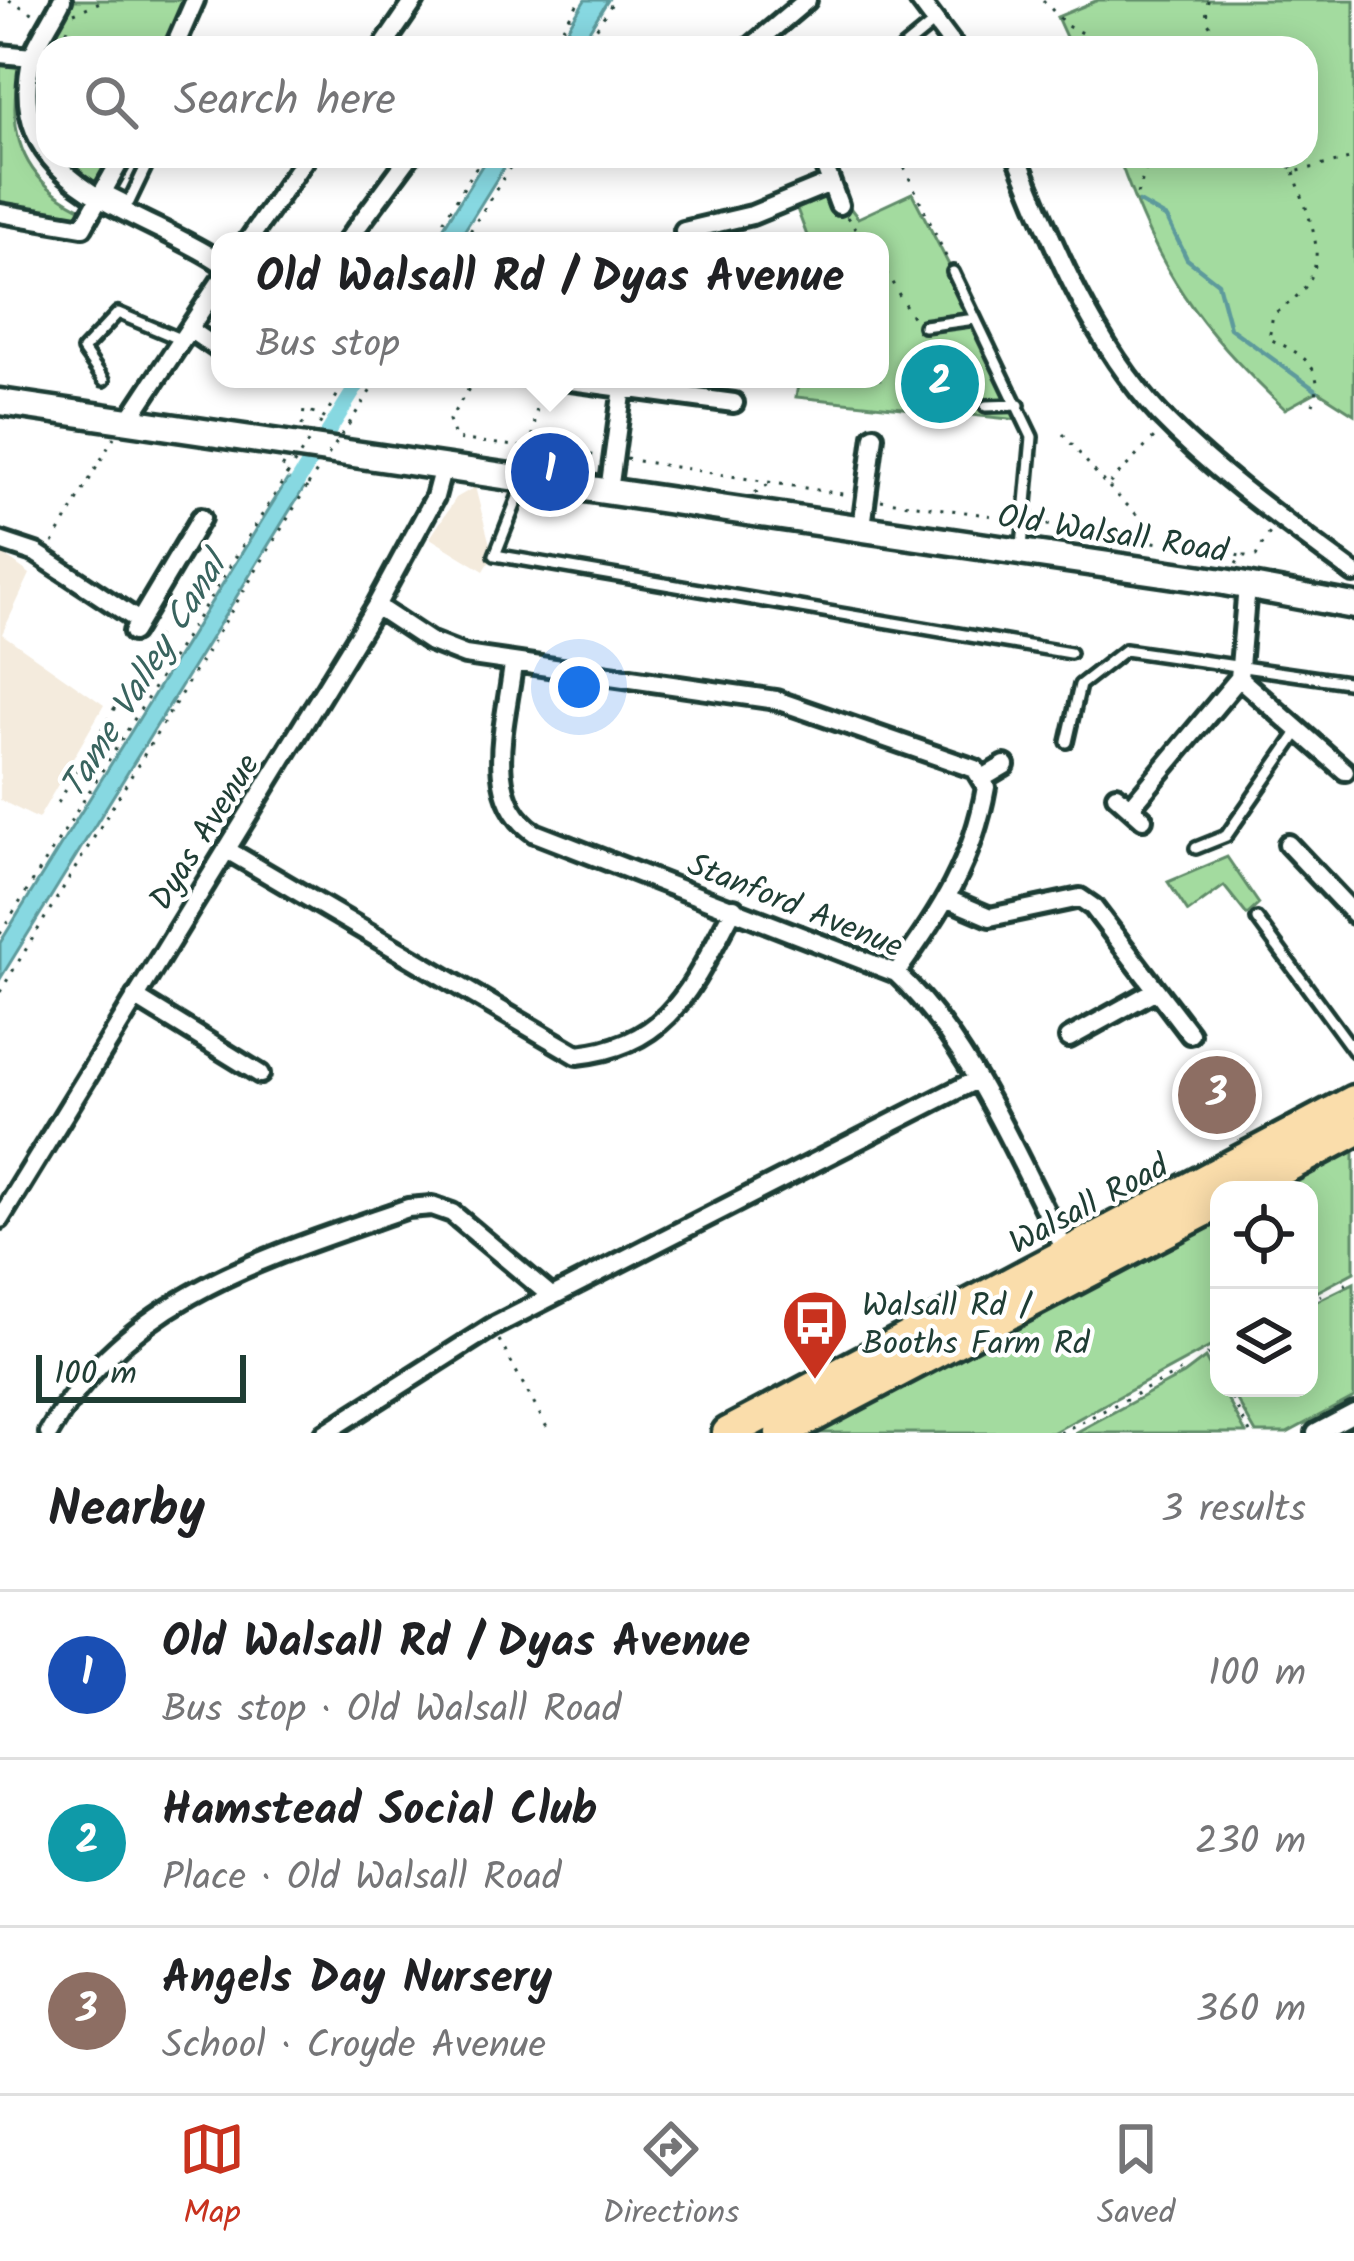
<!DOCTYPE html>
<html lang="en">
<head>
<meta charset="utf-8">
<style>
  body { margin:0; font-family:Kalam,sans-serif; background:#f2f2f2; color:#202124 }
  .controls { position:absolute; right:36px; bottom:36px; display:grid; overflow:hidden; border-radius:24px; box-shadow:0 6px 30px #0003 }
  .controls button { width:108px; height:108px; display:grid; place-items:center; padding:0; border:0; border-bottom:3px solid #e0e0e0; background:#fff; color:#202124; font:60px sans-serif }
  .scale { position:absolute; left:36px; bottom:30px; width:210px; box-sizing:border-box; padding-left:12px; border:6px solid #1f3d34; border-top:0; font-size:33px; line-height:42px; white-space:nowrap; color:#1f3d34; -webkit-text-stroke:9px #fff; paint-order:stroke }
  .you { position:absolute; left:579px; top:687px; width:42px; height:42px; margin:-30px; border:9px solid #fff; border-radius:50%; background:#1a73e8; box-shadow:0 0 0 18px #1a73e833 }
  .badge { display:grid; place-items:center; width:78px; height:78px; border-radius:50%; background:#c8321e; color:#fff; font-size:39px; font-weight:700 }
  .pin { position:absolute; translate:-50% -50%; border:6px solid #fff; box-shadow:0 3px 12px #0006 }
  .popup { position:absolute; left:211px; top:232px; width:678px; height:156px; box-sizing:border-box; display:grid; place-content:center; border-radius:24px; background:#fff; filter:drop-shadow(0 3px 9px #0005); font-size:39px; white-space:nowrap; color:#757577 }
  .popup b { font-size:45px; color:#202124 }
  .popup::after { content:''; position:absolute; left:50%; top:100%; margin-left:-24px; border:24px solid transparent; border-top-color:#fff }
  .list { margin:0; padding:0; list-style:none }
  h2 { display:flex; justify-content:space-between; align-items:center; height:156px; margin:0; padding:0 48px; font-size:51px }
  h2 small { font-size:39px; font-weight:400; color:#757577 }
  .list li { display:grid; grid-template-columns:78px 1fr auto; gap:36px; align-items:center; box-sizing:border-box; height:168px; padding:0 48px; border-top:3px solid #e0e0e0 }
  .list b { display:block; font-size:45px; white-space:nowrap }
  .list p { margin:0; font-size:39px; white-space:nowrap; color:#757577 }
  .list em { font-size:39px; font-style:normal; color:#757577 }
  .icon { flex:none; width:66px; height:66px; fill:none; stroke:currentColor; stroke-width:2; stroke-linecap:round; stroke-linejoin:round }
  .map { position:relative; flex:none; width:1354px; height:1433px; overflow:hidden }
  .search { position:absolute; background:#fff; box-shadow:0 6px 30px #0003; left:36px; right:36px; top:36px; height:132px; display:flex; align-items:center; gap:30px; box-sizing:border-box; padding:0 42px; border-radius:36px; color:#757577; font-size:45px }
  .sheet { height:660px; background:#fff }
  nav { display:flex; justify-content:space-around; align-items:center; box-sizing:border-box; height:168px; border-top:3px solid #e0e0e0; background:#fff; font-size:33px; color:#757577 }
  nav a { display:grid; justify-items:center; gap:6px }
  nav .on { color:#c8321e }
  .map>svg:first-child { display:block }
  .built { fill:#f4ebdd }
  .green { fill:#a3db9f; stroke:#618c6a; stroke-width:3 }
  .water { fill:#87d8e1; stroke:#5d9a9c; stroke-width:3 }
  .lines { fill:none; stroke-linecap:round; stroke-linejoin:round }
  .stream { stroke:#5d9a9c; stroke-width:4.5 }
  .canal { stroke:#87d8e1; stroke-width:15 }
  .lane-casing { stroke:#1f3d34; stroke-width:18 }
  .street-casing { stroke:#1f3d34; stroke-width:26 }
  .secondary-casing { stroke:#1f3d34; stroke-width:33 }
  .highway-casing { stroke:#1f3d34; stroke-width:39 }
  .path { stroke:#1f3d34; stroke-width:3; stroke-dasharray:3 9; stroke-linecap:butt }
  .lane { stroke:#fff; stroke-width:9 }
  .street { stroke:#fff; stroke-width:16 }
  .secondary { stroke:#fff; stroke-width:24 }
  .highway { stroke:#faddab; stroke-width:30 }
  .path-bridge { stroke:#1f3d34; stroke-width:3; stroke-dasharray:3 9; stroke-linecap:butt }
  .labels { text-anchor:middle; stroke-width:9; stroke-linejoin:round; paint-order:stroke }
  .street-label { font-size:33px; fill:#1f3d34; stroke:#fff }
  .poi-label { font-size:33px; fill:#1f3d34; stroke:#fff; text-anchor:start }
  .water-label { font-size:36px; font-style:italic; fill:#39645f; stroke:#fff }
</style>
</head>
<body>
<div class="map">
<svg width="1354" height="1433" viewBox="0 0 1354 1433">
  <rect width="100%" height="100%" fill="#fff"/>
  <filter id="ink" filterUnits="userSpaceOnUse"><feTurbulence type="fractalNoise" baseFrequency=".00833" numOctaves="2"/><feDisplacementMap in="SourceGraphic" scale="24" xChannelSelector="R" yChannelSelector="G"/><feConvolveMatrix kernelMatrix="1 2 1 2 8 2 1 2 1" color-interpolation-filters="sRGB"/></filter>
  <g filter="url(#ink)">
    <path class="built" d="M475 487 493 556 484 571 430 538 456 498Z
      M0 552 30 574 2 634 104 705 38 819 0 800Z"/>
    <path class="green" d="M67 0H188L165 48H48V156H113L93 191C76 186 68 177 56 165 8 116 43 52 67 0Z
      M1098 0H1354V414L1318 391 1285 409C1194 323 1160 273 1118 156H1306V48H1071L1057 17Z
      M0 59H22C4 126 19 181 86 211L82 222 0 207Z
      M912 193 1029 421 796 397 799 379H880V241H809L797 209 828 196 834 215 851 209 858 218Z
      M1227 857 1259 904 1247 915 1224 886 1188 912 1168 882Z
      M1354 1150V1272L1309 1296V1190H1278Z
      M1219 1222V1342L1052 1433H818Z
      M1354 1283V1397L1287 1433H1256L1230 1388H1309V1305Z
      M1205 1358 1246 1433H1075L1184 1374Z"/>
    <path class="water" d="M585 0H608L578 48H555Z
      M488 156H511L458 241H435Z
      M287 480 298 481 303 489 0 979V943Z"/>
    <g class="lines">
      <path class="stream" d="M1139 202 1167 218 1187 259 1218 283 1230 328 1317 391"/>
      <path class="canal" d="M290 494 361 379"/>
      <g class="lane-casing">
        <path id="lane" d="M903 48 936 21
          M105 190 129 202 151 156
          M953 272 1032 437 1022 547
          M924 326 975 319
          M104 380 83 350 118 313 182 340
          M986 406 1019 405
          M525 480 495 555 1070 653
          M1067 742 1080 685 1125 650 1354 683
          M1196 848 1226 836 1299 731
          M1257 919 1354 1051"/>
      </g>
      <g class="street-casing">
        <path id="street" d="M62 0C53 19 39 38 32 57 0 187 143 210 220 262
          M919 0 955 48
          M174 48 195 0
          M382 48 415 0
          M750 48 807 0
          M0 54 32 57
          M821 156 839 205
          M1017 156C1053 245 1093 344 1160 415 1218 475 1288 524 1354 573
          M0 213 83 227 123 156
          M684 231 752 215 830 183
          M248 241 307 156
          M347 241 410 156
          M189 329 220 350
          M556 379 734 403
          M128 421 220 282
          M609 491 624 380
          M862 527 874 436
          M0 541 36 553 139 621
          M376 606 429 641 465 655 776 700 975 769 986 787C973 862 940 913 896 973
          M133 632 201 518
          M513 664C507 720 480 797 535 833L896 973C974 1046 1018 1162 1068 1255
          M1239 678 1345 771
          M983 778 1005 765
          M1116 795 1143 819
          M1131 807 1239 678 1247 586
          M1288 844 1354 914
          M227 850 577 1055C672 1046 693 983 734 908
          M950 900 990 917 1080 898 1093 907 1190 1034
          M135 997 260 1074
          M1069 1038 1156 990
          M0 1219 376 606 435 497 443 467
          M49 1433C125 1296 270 1256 408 1208L432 1206 452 1213 551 1296
          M325 1433 492 1327 974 1081
          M1316 1433 1354 1413"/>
      </g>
      <g class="secondary-casing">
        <path id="secondary" d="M0 402 1224 582 1354 606"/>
      </g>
      <g class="highway-casing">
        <path id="highway" d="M1243 1190 1354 1131
          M728 1433 1354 1101
          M781 1433 1219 1203"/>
      </g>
      <path class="path" d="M9 0 38 16
        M1043 0 1067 26 1114 48
        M1208 0 1206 19 1224 48
        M74 13 105 0
        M66 29 108 48
        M550 48 580 0
        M584 48 614 0
        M899 156 949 263
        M1283 156 1294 172 1354 158
        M1294 172C1313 234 1341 273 1273 314L1269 339C1299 351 1328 368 1313 404
        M1137 194 1151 156
        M847 217 863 241
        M431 241 483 156
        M464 241 517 156
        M880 262 915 322
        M475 379 449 420 456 439 599 456
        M323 419 347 379
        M349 424 378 379
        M302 426 304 410 322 415
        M1063 434 1107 486 1155 437
        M531 448 541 380
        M626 459 848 495
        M1109 487 1139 517
        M755 493 772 482
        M881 500 1014 519
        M1035 523 1241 556
        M53 543 114 437
        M1236 564 1241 556H1256L1272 529
        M149 655 167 664
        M58 803 161 630
        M0 934 287 475 281 470 284 465
        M0 992 308 485
        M1344 1285 1354 1280
        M1309 1301 1321 1295
        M499 1340 550 1433
        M1219 1348 1208 1354 1219 1375
        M1226 1388 1250 1433
        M1060 1433 1187 1368"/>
      <use href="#lane" class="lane"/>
      <use href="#street" class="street"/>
      <use href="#secondary" class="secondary"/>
      <use href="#highway" class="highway"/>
      <path class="path-bridge" d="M287 475 323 419
        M308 485 349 424"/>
    </g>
  </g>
  <defs>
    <g id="bus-pin" transform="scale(3.45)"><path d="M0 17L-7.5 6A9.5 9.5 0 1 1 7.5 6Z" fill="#c8321e" stroke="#fff"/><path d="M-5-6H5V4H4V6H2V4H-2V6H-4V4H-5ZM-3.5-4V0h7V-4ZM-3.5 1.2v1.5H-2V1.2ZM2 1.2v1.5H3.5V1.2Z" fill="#fff"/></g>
  </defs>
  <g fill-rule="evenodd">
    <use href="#bus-pin" x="815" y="1323"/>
  </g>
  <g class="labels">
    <g class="street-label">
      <text transform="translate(1113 532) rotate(9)" y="12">Old Walsall Road</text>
      <text transform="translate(203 831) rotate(-58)" y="12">Dyas Avenue</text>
      <text transform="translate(796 904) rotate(22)" y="12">Stanford Avenue</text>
      <text transform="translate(1088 1203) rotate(-28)" y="12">Walsall Road</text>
    </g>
    <g class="poi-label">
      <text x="862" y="1316">Walsall Rd /<tspan x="862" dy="38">Booths Farm Rd</tspan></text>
    </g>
    <g class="water-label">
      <text transform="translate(142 675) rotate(-58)" y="13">Tame Valley Canal</text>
    </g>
  </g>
</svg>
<div class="controls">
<button><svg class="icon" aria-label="locate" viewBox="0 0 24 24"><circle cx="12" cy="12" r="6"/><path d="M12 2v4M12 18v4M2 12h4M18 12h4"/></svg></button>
<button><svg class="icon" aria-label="layers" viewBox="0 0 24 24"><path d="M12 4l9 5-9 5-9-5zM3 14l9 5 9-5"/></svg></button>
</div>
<div class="scale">100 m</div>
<div class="you"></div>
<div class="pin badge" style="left:550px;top:472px;background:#1a4fb4">1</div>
<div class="popup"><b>Old Walsall Rd / Dyas Avenue</b>Bus stop</div>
<div class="pin badge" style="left:940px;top:384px;background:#0f9aa8">2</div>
<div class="pin badge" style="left:1217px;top:1095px;background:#8d6e63">3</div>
<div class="search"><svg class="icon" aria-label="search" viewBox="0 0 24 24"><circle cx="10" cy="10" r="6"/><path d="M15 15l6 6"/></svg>Search here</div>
</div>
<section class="sheet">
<h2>Nearby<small>3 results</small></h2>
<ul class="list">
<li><span class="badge" style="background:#1a4fb4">1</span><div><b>Old Walsall Rd / Dyas Avenue</b><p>Bus stop · Old Walsall Road</p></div><em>100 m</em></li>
<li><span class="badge" style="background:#0f9aa8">2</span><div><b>Hamstead Social Club</b><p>Place · Old Walsall Road</p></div><em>230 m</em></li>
<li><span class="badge" style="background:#8d6e63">3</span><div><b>Angels Day Nursery</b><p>School · Croyde Avenue</p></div><em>360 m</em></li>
</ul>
</section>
<nav>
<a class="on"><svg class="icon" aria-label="map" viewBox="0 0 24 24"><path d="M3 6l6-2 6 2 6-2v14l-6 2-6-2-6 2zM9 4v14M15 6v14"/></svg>Map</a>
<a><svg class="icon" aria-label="directions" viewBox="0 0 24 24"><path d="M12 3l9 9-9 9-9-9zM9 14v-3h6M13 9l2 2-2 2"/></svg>Directions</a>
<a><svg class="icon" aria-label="saved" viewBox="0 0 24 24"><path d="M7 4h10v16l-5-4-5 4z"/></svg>Saved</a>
</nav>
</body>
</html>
